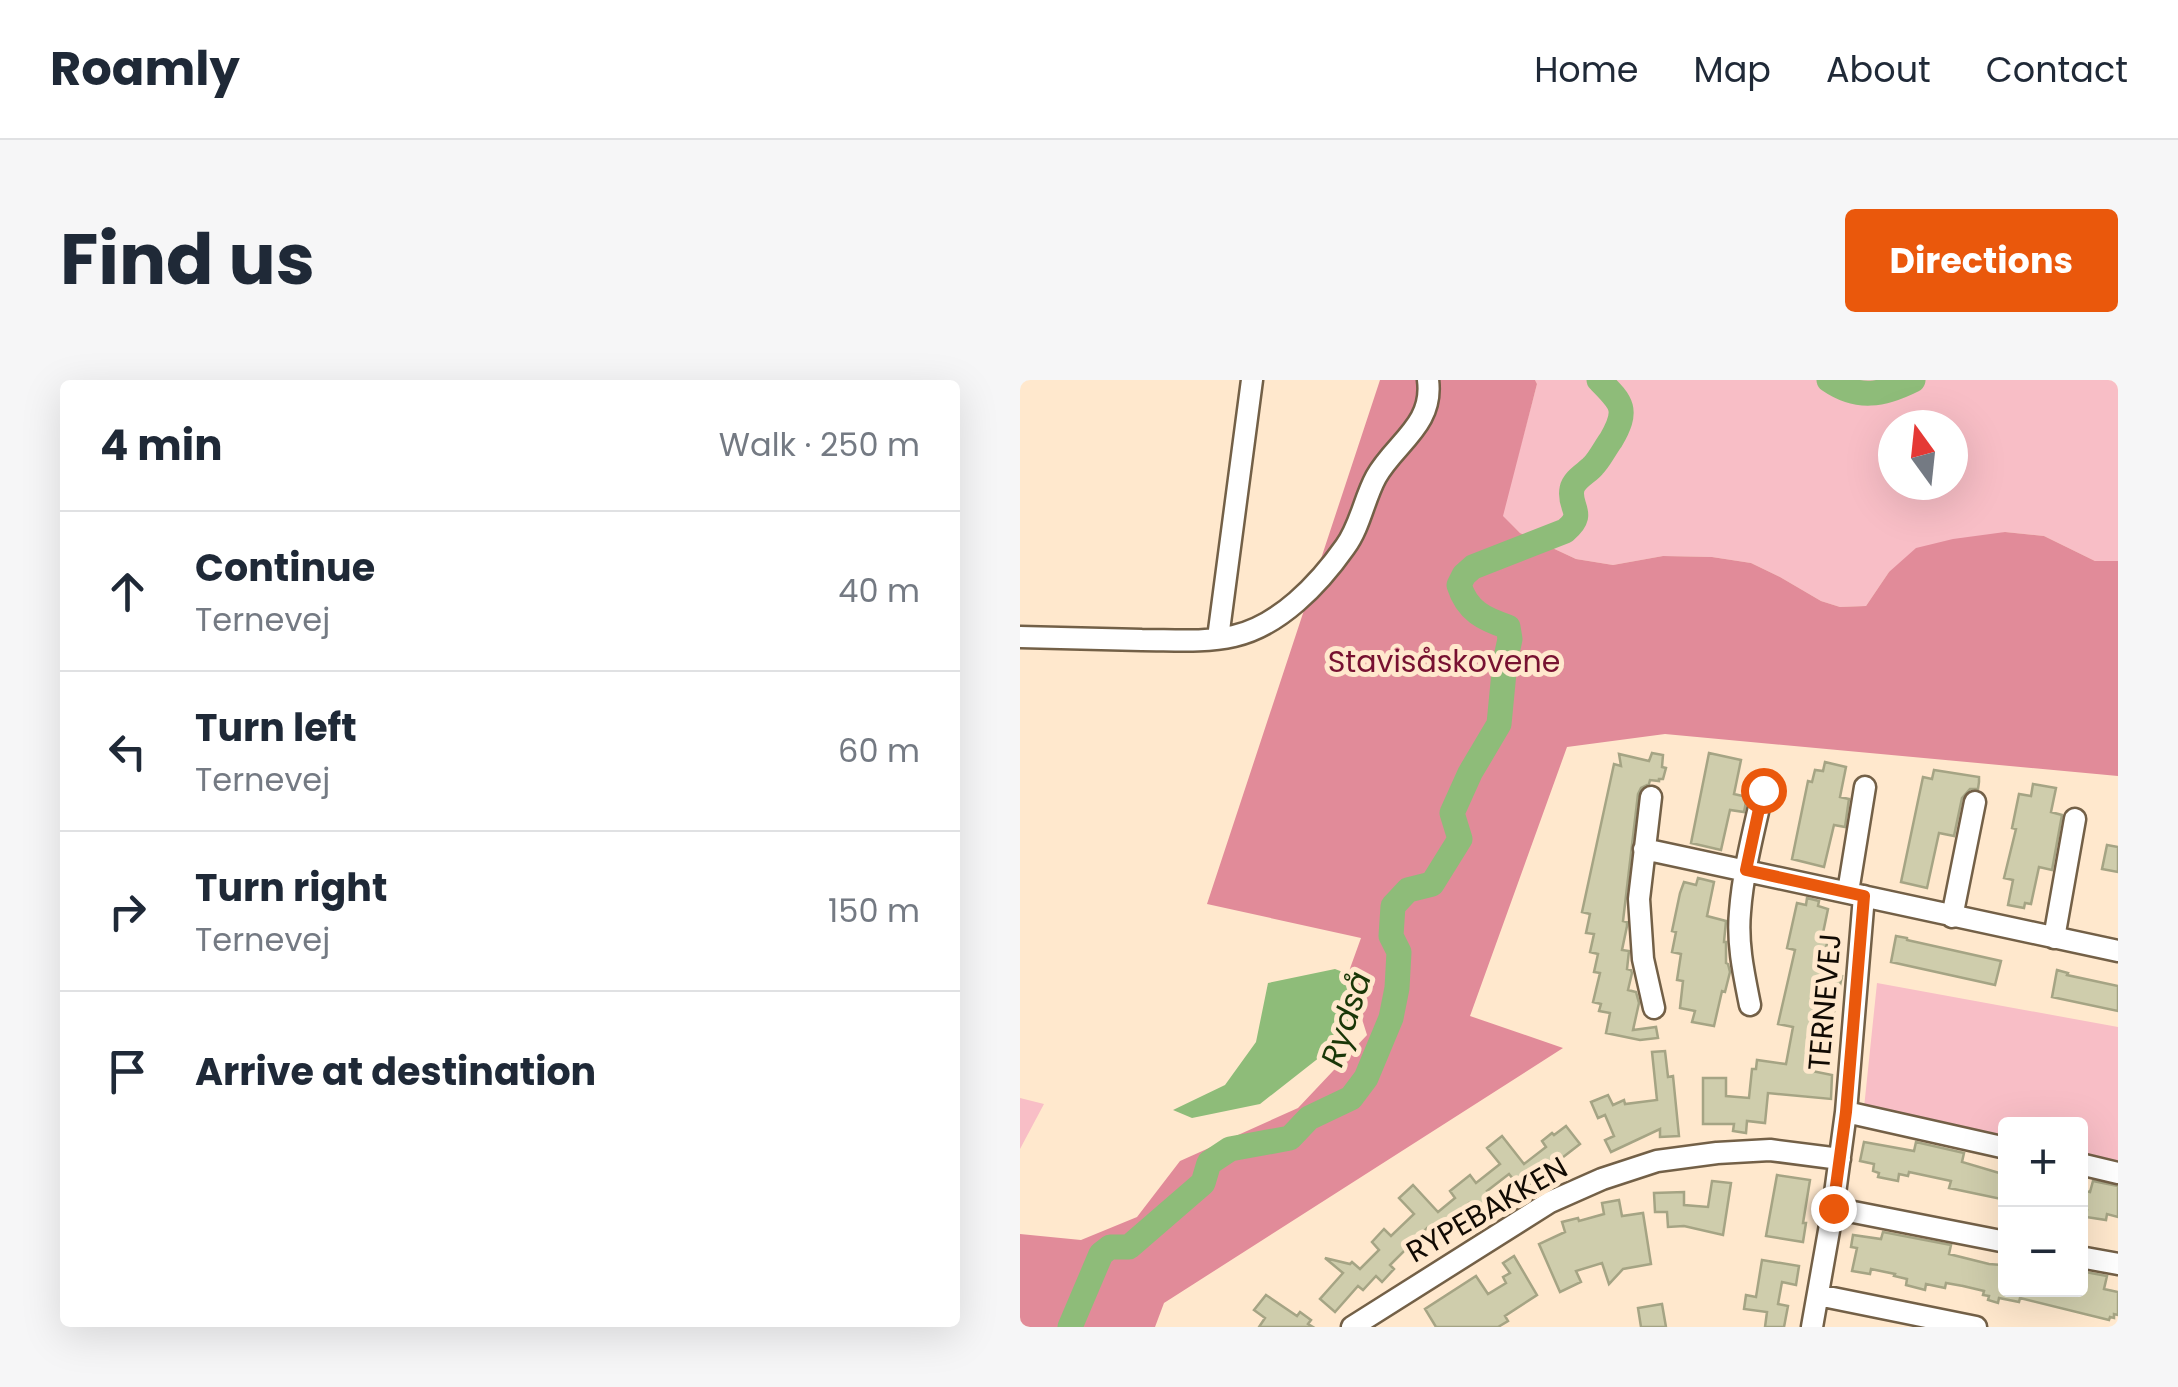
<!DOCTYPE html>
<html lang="en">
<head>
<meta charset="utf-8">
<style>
  body { margin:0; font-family:Poppins,sans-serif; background:#f6f6f7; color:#1f2937 }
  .controls { position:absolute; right:30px; bottom:30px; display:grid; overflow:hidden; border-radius:10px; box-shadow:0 10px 40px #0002 }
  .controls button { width:90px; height:90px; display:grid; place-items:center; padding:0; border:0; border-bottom:2px solid #e0e1e3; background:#fff; color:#1f2937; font:50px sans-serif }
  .compass { position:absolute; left:858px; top:30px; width:90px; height:90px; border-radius:50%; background:#fff; box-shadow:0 10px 40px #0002; rotate:345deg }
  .stop { position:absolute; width:30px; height:30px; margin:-22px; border:8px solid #ea580c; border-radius:50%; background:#fff }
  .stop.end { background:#ea580c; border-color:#fff; box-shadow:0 2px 10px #0008 }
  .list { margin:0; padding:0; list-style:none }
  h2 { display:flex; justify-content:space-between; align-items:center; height:130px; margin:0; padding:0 40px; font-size:42px }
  h2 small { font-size:32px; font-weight:400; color:#747a83 }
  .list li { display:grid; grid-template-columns:65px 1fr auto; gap:30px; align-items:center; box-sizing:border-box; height:160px; padding:0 40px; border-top:2px solid #e0e1e3 }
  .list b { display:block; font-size:38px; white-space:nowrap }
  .list p { margin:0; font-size:32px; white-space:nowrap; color:#747a83 }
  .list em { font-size:32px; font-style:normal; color:#747a83 }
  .icon { flex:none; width:55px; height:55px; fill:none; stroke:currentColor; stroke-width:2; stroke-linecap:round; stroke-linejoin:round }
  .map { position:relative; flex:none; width:1098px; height:947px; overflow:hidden; border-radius:10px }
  header { display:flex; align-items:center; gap:60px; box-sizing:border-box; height:140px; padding:0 50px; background:#fff; border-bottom:2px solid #e0e1e3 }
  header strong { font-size:48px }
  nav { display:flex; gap:55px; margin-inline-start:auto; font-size:35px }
  .intro { display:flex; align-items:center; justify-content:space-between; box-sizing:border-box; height:240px; padding:0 60px }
  h1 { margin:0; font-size:70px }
  .button { padding:25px 45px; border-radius:10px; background:#ea580c; color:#fff; font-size:35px; font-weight:700 }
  main { display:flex; gap:60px; padding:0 60px }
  aside { flex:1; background:#fff; border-radius:10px; box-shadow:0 10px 40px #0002 }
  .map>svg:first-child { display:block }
  .green { fill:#f8bec6; fill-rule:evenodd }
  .forest { fill:#e18b99 }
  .water { fill:#8ebc79 }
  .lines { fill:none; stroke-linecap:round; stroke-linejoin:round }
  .river { stroke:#8ebc79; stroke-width:25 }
  .building { fill:#cfcdac; stroke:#a5a484; stroke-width:2.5 }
  .minor-casing { stroke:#736047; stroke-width:25 }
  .minor { stroke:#fff; stroke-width:20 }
  .route { stroke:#ea580c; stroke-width:12 }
  .labels { text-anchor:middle; stroke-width:10; stroke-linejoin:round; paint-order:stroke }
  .park-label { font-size:30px; fill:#771131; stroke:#ffe8cd }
  .street-label { font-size:30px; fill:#110a03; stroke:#ffe8cd }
  .water-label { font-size:32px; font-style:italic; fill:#193707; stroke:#ffe8cd }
</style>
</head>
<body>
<header>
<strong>Roamly</strong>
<nav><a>Home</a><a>Map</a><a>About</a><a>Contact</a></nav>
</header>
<div class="intro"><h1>Find us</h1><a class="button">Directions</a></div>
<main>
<aside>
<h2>4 min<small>Walk · 250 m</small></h2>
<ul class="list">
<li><svg class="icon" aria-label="ahead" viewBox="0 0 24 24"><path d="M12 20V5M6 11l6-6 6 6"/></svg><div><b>Continue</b><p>Ternevej</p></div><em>40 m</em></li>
<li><svg class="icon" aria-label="left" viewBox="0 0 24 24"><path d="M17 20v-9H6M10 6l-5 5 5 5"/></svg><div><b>Turn left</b><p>Ternevej</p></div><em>60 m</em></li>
<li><svg class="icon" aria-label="right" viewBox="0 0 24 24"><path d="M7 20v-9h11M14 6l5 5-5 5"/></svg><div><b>Turn right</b><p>Ternevej</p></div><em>150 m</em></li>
<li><svg class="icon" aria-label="arrive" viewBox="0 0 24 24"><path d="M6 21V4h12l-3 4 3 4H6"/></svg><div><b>Arrive at destination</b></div></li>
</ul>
</aside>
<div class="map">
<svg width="1098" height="947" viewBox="0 0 1098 947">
  <rect width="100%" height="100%" fill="#ffe8cd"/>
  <path class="green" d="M515 0H1098V181H1075L1024 156 985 152 869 192 846 226 820 227 801 221 760 197 731 183 692 177 643 176 593 185 556 179 500 153 482 136 517 4ZM873 45H933V105H873Z
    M857 603 1098 647V784L1061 775 1060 744H986L985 759 844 728Z
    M0 718 24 724 0 769Z"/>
  <path class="forest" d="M360 0H515L517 4 483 136 500 153 556 179 593 185 643 176 692 177 731 183 760 197 801 221 820 227 846 226 869 192 896 168 933 159 985 152 1024 156 1075 181H1098V396L645 354 547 367 450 636 543 668 144 923 135 947H0V854L61 860 117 837 160 781 278 728 347 655 328 594 341 558 187 524Z"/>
  <path class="water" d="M315 589 328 594V655L240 724 172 738 153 730 205 705 236 662 248 603Z"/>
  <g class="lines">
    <path class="river" d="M809 0C838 20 863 15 893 0
      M50 947 81 874 90 867H109L183 803 189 783 210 769 270 758 289 738 331 718 346 698 371 638 377 608 379 572 371 556 373 526 388 510 412 504 440 459 432 433 450 393 479 344 485 282 490 259 488 247C464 239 447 231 439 205L444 195 453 187 545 151C567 133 548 128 552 109 554 99 567 93 573 86 580 79 585 68 591 60 609 29 602 23 579 0"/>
  </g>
  <path class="building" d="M632 373 643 375 642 387 646 388 643 399H639V401L630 400 629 404 621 408 618 414 603 541 607 542V546L602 570 609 571 607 589 611 590 612 593 608 610 616 612 619 623 613 650 636 647 638 658 620 660 586 653 590 633 579 631 581 624 573 622 580 593 574 592 578 574 570 572 574 554 566 553 570 534 562 532 594 384 601 386 599 374 629 381Z
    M689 373 721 380 714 414 727 417 724 432 710 430 701 470 671 463Z
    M805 382 826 387 820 417 829 419 825 447 814 445 804 487 772 479 788 401 792 402 795 390 803 391Z
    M914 390 959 397V402L958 409H950L942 418 934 456 919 453 907 508 881 502 903 397 912 399Z
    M1013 404 1036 408 1031 432 1042 435 1032 490 1019 487 1011 524 1005 523 1004 528 988 525 993 500 984 498 996 449 992 448 999 414 1011 416Z
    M1087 465 1098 467V492L1082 489Z
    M678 498 694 502 687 536 706 541 704 562H706V583L708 584 710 592 705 612 702 611 694 646 672 642 675 631 660 628 663 601 657 600 661 574 652 572 656 552 652 551 660 513 664 502 676 505Z
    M787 518 799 521 798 526 808 529 803 553 809 554 801 591 819 593V595L822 596 814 633 800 629 787 690 812 695 811 719 748 713 745 743 727 741 726 753 713 751 714 744H683V698H706V716L729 718 732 689H736L737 680 766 684 773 647 758 644 775 570 767 568 777 523 786 525Z
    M876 556 887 558V560L981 581 975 605 871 582Z
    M1037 590 1048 593 1047 595 1098 606V631L1032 617Z
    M645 671 648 697 653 696 659 756 640 757V749L591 772 585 760 594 756 585 735 578 738 571 722 588 715 593 725 604 720 605 724 637 720 632 672Z
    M546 746 560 764 516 798 517 799 503 811 489 794 467 811 474 819 461 830 457 825 453 828 449 823 430 839 436 845 433 848 435 851 421 864 407 848 370 885 374 889 362 902 356 896 343 910 338 906 315 932 300 919 323 893 305 878 330 884 332 882 340 889 359 870 352 862 364 849 371 856 394 834 379 818 393 805 418 832 435 818 430 811 450 795 456 803 480 784 467 768 482 756 504 784 526 767 522 761 532 753 534 755Z
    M844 762 894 771 896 762 944 773 942 782 986 795V820L929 808 931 801 889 792 888 796 879 794 878 801 858 797 859 793 853 791 854 784 840 781Z
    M757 795 790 800 783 843H786L783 862 746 856Z
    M692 801 711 803 703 855 664 846 648 847 647 832H635L634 813 664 812V825L688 827Z
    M1073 801 1098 806V837L1087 834 1086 840 1066 837 1067 830 1060 828V810L1070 812Z
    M599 820 602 836 623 833 631 884 603 889 589 904 582 883 556 891 561 902 540 912 519 864 545 852 542 842 558 838 559 841 584 834 582 823Z
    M863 852 931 865 929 874 969 884 982 885 986 888V910H1060V891L1087 896 1084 909 1098 912V935L1094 934V938L1090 937 1089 940 1000 918 999 922 979 918 978 923 968 920 969 916 963 915 964 911 943 906 926 903 925 908 906 904 905 910 886 905 887 899 874 896 875 894 851 889 850 894 832 891 837 868 831 867 833 855 861 859Z
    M494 876 517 915 485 936 488 941 478 947H416L405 929 456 896 468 914 486 903 483 897 490 893 483 883Z
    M742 880 779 886 776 905 762 902 758 924 768 926 764 947H745L747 932 724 929 726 915 736 917Z
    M246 915 277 936 280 932 291 940 288 944 293 947H239L245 938 234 930Z
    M642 924 646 947H621L618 928Z"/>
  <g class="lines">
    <g class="minor-casing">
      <path id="minor" d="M0 257C41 258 82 259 122 260 153 260 184 263 214 256 259 246 299 204 325 167 340 147 344 119 356 97 375 63 414 45 408 0
        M198 258 232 0
        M631 417 619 519 623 579 634 628
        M624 469 1098 571
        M828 512 845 407
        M932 537 955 422
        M1034 558 1055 439
        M730 625C724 595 717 564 720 532 723 491 734 450 743 410
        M826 732 986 768
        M1060 784 1098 793
        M813 828 986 862
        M1060 877 1098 884
        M798 915 956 947
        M332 947 530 822 582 799 637 781 697 773 750 770 820 779
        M792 947 813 828 826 732 844 516"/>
    </g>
    <use href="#minor" class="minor"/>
  </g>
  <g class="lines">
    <path class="route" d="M743 410 726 490 844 516 826 732 813 828"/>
  </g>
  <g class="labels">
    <g class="park-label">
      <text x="424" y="292">Stavisåskovene</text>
    </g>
    <g class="street-label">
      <text transform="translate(805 622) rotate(-85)" y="10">TERNEVEJ</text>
      <text transform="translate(467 830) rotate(-30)" y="10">RYPEBAKKEN</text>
    </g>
    <g class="water-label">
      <text transform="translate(326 639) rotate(-72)" y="11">Rydså</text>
    </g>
  </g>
</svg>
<div class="controls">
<button>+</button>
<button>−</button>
</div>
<svg class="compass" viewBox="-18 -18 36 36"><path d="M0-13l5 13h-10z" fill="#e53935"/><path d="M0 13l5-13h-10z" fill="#747a83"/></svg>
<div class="stop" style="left:743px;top:410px"></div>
<div class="stop end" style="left:813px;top:828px"></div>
</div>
</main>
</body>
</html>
